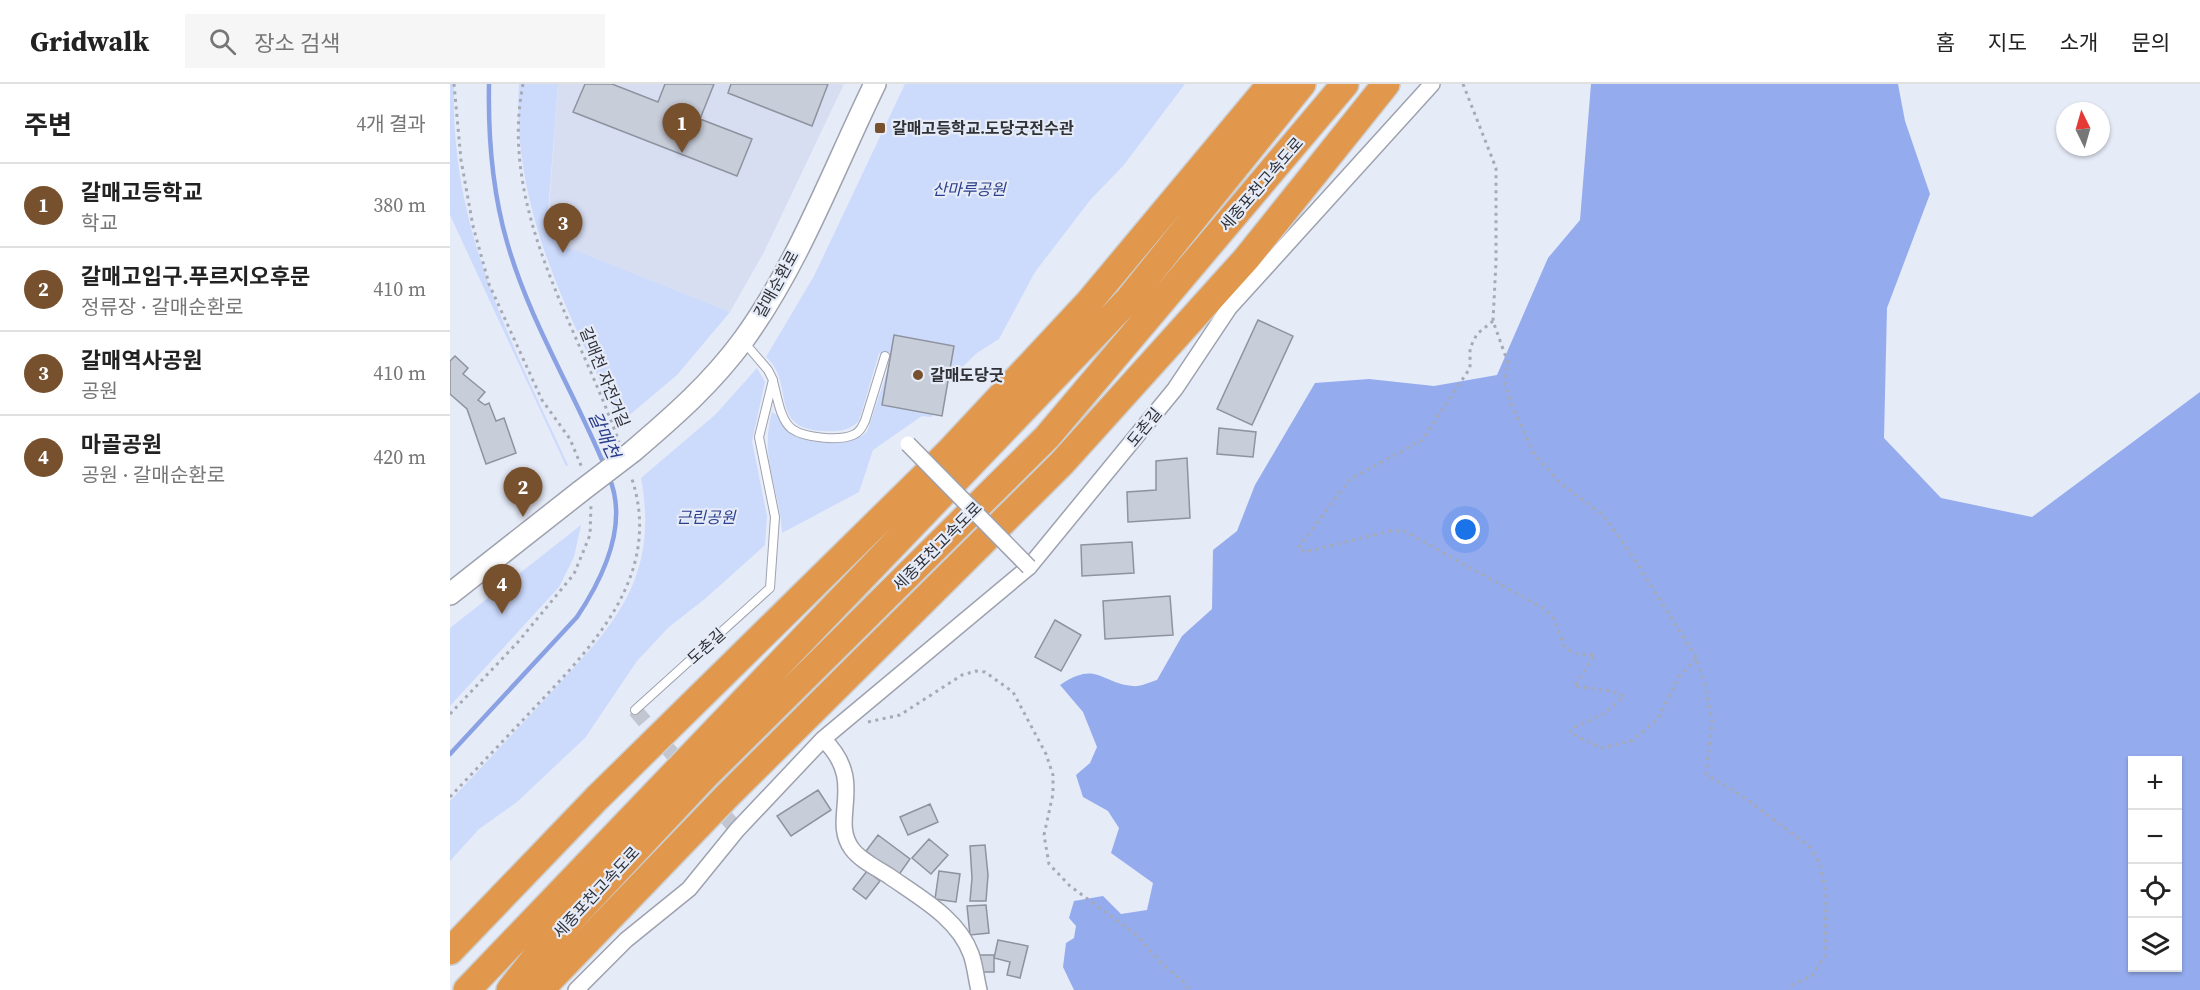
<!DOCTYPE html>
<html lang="ko">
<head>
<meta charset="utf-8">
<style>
  body { margin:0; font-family:"Source Serif 4","Noto Sans KR",serif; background:#f6f6f6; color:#222 }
  .controls { position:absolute; right:18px; bottom:18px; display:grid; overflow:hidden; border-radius:0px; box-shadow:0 2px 4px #0004 }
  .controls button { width:54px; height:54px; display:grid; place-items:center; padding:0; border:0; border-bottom:2px solid #e0e0e0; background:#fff; color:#222; font:30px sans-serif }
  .compass { position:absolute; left:1606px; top:18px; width:54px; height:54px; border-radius:50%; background:#fff; box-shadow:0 2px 4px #0004; rotate:355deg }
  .you { position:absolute; left:1016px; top:446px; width:21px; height:21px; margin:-15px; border:4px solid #fff; border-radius:50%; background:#1a73e8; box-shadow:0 0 0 9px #1a73e833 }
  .badge { display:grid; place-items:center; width:39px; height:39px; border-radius:50%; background:#77512d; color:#fff; font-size:20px; font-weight:700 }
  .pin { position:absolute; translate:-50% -50px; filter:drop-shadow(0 2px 3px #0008) }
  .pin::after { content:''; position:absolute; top:32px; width:21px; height:18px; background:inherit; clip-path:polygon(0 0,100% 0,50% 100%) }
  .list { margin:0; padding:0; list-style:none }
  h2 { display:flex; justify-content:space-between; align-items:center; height:78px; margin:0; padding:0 24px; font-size:26px }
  h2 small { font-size:20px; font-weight:400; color:#767676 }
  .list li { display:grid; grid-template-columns:39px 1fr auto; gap:18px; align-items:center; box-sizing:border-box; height:84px; padding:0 24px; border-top:2px solid #e0e0e0 }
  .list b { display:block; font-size:22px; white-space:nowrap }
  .list p { margin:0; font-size:20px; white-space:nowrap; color:#767676 }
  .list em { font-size:20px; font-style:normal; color:#767676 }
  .icon { flex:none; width:33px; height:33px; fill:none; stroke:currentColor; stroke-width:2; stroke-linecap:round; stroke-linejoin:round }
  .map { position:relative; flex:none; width:1750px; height:906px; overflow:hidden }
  header { display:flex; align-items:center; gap:36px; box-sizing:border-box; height:84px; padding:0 30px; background:#fff; border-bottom:2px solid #e0e0e0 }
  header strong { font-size:28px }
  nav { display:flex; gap:33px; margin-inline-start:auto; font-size:21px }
  .search { width:420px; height:54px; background:#f6f6f6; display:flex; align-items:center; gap:15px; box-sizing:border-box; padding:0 21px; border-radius:0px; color:#767676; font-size:22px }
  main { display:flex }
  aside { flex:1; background:#fff }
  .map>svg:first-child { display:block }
  .built { fill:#d7def2 }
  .green { fill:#ccdafc }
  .forest { fill:#94abee; fill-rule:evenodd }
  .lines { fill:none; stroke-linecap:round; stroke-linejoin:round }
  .stream { stroke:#8aa2e3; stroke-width:4.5 }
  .building { fill:#c8cdda; stroke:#8e939f; stroke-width:1.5 }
  .street-tunnel { stroke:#c1c6d1; stroke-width:15; stroke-dasharray:15 8; stroke-linecap:butt }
  .lane-casing { stroke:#9ea2ae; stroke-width:10 }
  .street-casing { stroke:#9ea2ae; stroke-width:18 }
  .secondary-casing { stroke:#9ea2ae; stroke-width:24 }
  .highway-casing { stroke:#cdcecf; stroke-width:30 }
  .path { stroke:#a6aab5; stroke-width:3; stroke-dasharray:3 4.5; stroke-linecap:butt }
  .lane { stroke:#fff; stroke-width:8 }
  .street { stroke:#fff; stroke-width:15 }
  .secondary { stroke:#fff; stroke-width:21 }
  .highway { stroke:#e1984c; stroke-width:27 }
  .street-bridge-casing { stroke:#9ea2ae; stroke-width:18; stroke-linecap:butt }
  .secondary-bridge-casing { stroke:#9ea2ae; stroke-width:24; stroke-linecap:butt }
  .street-bridge { stroke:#fff; stroke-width:15 }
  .secondary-bridge { stroke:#fff; stroke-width:21 }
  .poi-dot { fill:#77512d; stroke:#e6ebf8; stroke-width:2 }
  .labels { text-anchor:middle; stroke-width:4.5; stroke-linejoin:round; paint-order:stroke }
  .poi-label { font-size:16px; font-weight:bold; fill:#2f3136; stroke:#e6ebf8; text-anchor:start }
  .street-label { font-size:16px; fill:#2f3136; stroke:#e6ebf8 }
  .park-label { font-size:16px; font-style:italic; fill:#2c408d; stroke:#e6ebf8 }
  .water-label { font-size:18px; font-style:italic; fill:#2a3d8a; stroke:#e6ebf8 }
</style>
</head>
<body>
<header>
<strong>Gridwalk</strong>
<div class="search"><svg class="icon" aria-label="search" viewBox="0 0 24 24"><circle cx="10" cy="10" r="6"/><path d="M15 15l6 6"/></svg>장소 검색</div>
<nav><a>홈</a><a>지도</a><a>소개</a><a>문의</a></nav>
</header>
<main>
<aside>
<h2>주변<small>4개 결과</small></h2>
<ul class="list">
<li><span class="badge">1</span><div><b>갈매고등학교</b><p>학교</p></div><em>380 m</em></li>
<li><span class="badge">2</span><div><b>갈매고입구.푸르지오후문</b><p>정류장 · 갈매순환로</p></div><em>410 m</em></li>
<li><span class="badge">3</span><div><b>갈매역사공원</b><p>공원</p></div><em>410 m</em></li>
<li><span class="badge">4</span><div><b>마골공원</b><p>공원 · 갈매순환로</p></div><em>420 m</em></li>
</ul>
</aside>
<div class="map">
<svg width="1750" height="906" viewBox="0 0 1750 906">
  <rect width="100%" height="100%" fill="#e6ebf8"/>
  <path class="built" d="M108 0H394L314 168 280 228 109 160 101 151 98 138Z"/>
  <path class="green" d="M0 0H4C0 144 60 255 118 381L116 382 0 131Z
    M69 0H108L97 141 101 152 112 161 280 228 227 291 170 339C118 227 62 127 69 0Z
    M455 0H735L673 82 641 115 585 188 549 255 527 269 497 298 492 323 481 333 472 332 423 366 409 408 332 449C330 404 309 375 322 328 330 332 332 344 340 349 357 361 403 363 417 348L441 276 429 269 409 337C399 347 387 348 374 347 317 345 346 299 316 273L364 192Z
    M307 284 315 298 302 357 317 432 315 461 256 514 219 543 187 577 135 654 67 718 29 745 0 777V717C32 683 64 648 97 613 162 543 210 497 191 394L266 330Z
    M131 441 124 473 109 503 0 622V544Z"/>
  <path class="forest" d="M1141 0H1448L1455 37 1480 110 1437 224 1434 354 1491 414 1582 433 1750 308V906H624L613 883 616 859 624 854 626 842 619 834 624 817 653 812 671 830 697 826 703 799 661 769 669 744 658 727 633 713 626 691 640 679 647 663 633 628 610 601C647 576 650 599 683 602 690 603 700 598 707 596L732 552 762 525 763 466 787 447 805 401 865 299 919 295 984 302 1047 291 1098 174 1130 136ZM1682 676H1728V884H1682Z"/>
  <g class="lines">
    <path class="stream" d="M39 0C38 54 42 106 57 158 79 236 124 308 155 383
      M0 670 127 533C153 494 179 440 159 393"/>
  </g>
  <path class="building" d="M135 0H162L208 18 215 0H264L250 35 302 55 287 92 123 28Z
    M281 0H378L362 42 278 9Z
    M808 236 843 252 802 341 767 325Z
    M444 251 504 262 492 332 432 321Z
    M5 272 18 284 13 290 35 308 28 316 35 321 39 319 46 337 54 334 66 369 36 380 17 325 0 310V277Z
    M769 344 806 348 803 373 767 370Z
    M737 374 740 434 678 438 677 408 706 406V377Z
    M682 458 684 489 632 492 631 461Z
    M720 512 723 551 655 555 653 517Z
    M605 536 631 551 611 587 585 573Z
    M368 706 381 726 341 752 327 732Z
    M480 720 488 738 458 751 450 733Z
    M428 751 460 775 448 792 416 767Z
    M479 755 498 771 481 790 462 774Z
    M535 761 538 791 536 817H520L522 794 520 762Z
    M417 787 430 797 416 815 403 805Z
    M489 787 510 790 506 818 485 815Z
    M536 821 539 849 520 851 517 822Z
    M548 856 578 862 570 894 557 891 560 878 544 874Z
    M526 871H544V888H526Z"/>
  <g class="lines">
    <path class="street-tunnel" d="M185 626 287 746"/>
    <g class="lane-casing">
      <path id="lane" d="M323 297C327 312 330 336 342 345 355 354 389 357 403 351 410 348 412 343 415 337L435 272
        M185 626 320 504 325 433 309 353 323 296 318 286 294 258"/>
    </g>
    <g class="street-casing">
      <path id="street" d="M373 655C418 698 379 734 402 765 410 776 427 784 439 792 469 813 508 834 521 870 525 881 526 894 529 906
        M126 906 176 856 239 805 287 746 373 655 579 483 725 305 779 224 982 0"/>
    </g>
    <g class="secondary-casing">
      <path id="secondary" d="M182 368C223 333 262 299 294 255 349 179 384 84 425 0
        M0 510 131 407"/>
    </g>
    <g class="highway-casing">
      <path id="highway" d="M0 867 147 714 498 369 639 218 821 0
        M17 906 679 215 852 0
        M60 906 89 869 255 692 597 353 895 0
        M90 906 278 711 612 379 796 175 936 0"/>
    </g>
    <path class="path" d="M4 0 11 76 23 142 39 200 92 316 120 355 132 384
      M73 0C48 126 129 244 169 358
      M1013 0 1046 84V178L1043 237 1058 279 1054 297 1061 319 1084 370 1109 398 1153 431 1183 473 1246 573 1256 604 1262 638 1256 690 1295 714 1359 762 1370 780 1376 811 1375 871 1362 892 1342 901 1339 906
      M1043 237 1027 250 1020 264V284L972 356 900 395 848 464 855 468 940 447H954L1093 524 1104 535 1115 564 1128 570 1145 571 1124 602 1160 607 1174 612 1155 629 1121 645 1120 649 1152 664 1181 657 1207 636 1230 591 1246 575
      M0 630 68 558 124 490 140 451 141 421
      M418 638 450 631 512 591 526 587 535 588 563 608 596 670 603 691V710L594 751 599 780 620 802 689 853 708 876 737 901V906
      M0 713C28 683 57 653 85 623 146 559 214 488 181 392"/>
    <use href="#lane" class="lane"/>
    <use href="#street" class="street"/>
    <use href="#secondary" class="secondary"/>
    <use href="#highway" class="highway"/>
    <g class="street-bridge-casing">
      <path id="street-bridge" d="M458 360 579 483"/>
    </g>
    <g class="secondary-bridge-casing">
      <path id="secondary-bridge" d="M131 407 182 368"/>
    </g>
    <use href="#street-bridge" class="street-bridge"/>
    <use href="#secondary-bridge" class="secondary-bridge"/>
  </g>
  <g class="poi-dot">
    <rect x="424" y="38" width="12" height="12" rx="3"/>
    <circle cx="468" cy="291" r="6"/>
  </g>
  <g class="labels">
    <g class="poi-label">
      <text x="442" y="50">갈매고등학교.도당굿전수관</text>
      <text x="480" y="297">갈매도당굿</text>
    </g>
    <g class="street-label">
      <text transform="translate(811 100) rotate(-49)" y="6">세종포천고속도로</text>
      <text transform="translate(326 200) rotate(-61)" y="6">갈매순환로</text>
      <text transform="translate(155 293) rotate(68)" y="6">갈매천 자전거길</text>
      <text transform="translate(694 343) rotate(-51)" y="6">도촌길</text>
      <text transform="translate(487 462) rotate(-45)" y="6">세종포천고속도로</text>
      <text transform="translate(256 562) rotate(-42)" y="6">도촌길</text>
      <text transform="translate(146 808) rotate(-47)" y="6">세종포천고속도로</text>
    </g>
    <g class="park-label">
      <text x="519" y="111">산마루공원</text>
      <text x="256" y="439">근린공원</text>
    </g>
    <g class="water-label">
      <text transform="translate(154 351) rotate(65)" y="6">갈매천</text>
    </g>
  </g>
</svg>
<div class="controls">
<button>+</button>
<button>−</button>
<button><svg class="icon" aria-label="locate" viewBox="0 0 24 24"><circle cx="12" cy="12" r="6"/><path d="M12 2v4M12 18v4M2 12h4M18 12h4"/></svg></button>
<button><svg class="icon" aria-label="layers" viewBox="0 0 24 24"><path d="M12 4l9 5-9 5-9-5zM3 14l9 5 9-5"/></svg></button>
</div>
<svg class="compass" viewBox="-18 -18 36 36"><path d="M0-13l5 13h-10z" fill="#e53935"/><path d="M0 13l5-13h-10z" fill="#767676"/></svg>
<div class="you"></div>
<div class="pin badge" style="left:232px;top:69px">1</div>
<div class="pin badge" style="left:73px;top:433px">2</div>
<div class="pin badge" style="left:113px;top:169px">3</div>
<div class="pin badge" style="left:52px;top:530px">4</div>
</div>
</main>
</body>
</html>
